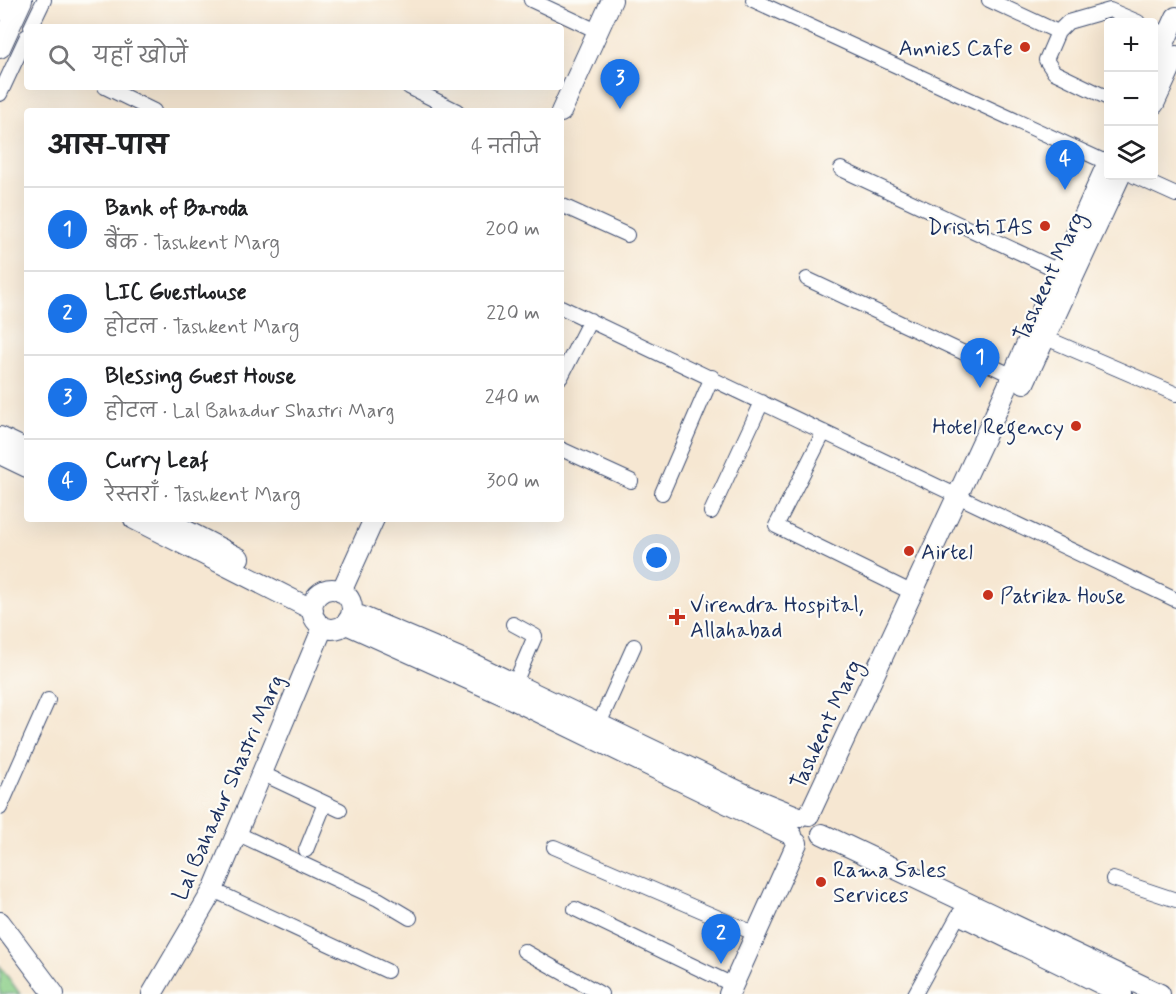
<!DOCTYPE html>
<html lang="hi">
<head>
<meta charset="utf-8">
<style>
  body { margin:0; font-family:Mynerve,"Playpen Sans Deva",sans-serif; background:#f2f2f2; color:#202124 }
  .controls { position:absolute; right:18px; top:18px; display:grid; overflow:hidden; border-radius:6px; box-shadow:0 6px 24px #0002 }
  .controls button { width:54px; height:54px; display:grid; place-items:center; padding:0; border:0; border-bottom:2px solid #e0e0e0; background:#fff; color:#202124; font:30px sans-serif }
  .you { position:absolute; left:657px; top:558px; width:21px; height:21px; margin:-15px; border:4px solid #fff; border-radius:50%; background:#1a73e8; box-shadow:0 0 0 9px #1a73e833 }
  .badge { display:grid; place-items:center; width:39px; height:39px; border-radius:50%; background:#1a73e8; color:#fff; font-size:20px; font-weight:700 }
  .pin { position:absolute; translate:-50% -50px; filter:drop-shadow(0 2px 3px #0008) }
  .pin::after { content:''; position:absolute; top:32px; width:21px; height:18px; background:inherit; clip-path:polygon(0 0,100% 0,50% 100%) }
  .list { margin:0; padding:0; list-style:none }
  h2 { display:flex; justify-content:space-between; align-items:center; height:78px; margin:0; padding:0 24px; font-size:26px }
  h2 small { font-size:20px; font-weight:400; color:#757577 }
  .list li { display:grid; grid-template-columns:39px 1fr auto; gap:18px; align-items:center; box-sizing:border-box; height:84px; padding:0 24px; border-top:2px solid #e0e0e0 }
  .list b { display:block; font-size:22px; white-space:nowrap }
  .list p { margin:0; font-size:20px; white-space:nowrap; color:#757577 }
  .list em { font-size:20px; font-style:normal; color:#757577 }
  .icon { flex:none; width:33px; height:33px; fill:none; stroke:currentColor; stroke-width:2; stroke-linecap:round; stroke-linejoin:round }
  .map { position:relative; flex:none; width:1176px; height:994px; overflow:hidden }
  .search { position:absolute; background:#fff; box-shadow:0 6px 24px #0002; left:24px; top:24px; width:540px; height:66px; display:flex; align-items:center; gap:15px; box-sizing:border-box; padding:0 21px; border-radius:6px; color:#757577; font-size:22px }
  .panel { position:absolute; background:#fff; box-shadow:0 6px 24px #0002; left:24px; top:108px; width:540px; height:414px; border-radius:6px }
  .map>svg:first-child { display:block }
  .green { fill:#8ace87; stroke:#527e72; stroke-width:1.5 }
  .lines { fill:none; stroke-linecap:round; stroke-linejoin:round }
  .street-casing { stroke:#3c4b6f; stroke-width:16 }
  .secondary-casing { stroke:#3c4b6f; stroke-width:22 }
  .street { stroke:#fff; stroke-width:14 }
  .secondary { stroke:#fff; stroke-width:20 }
  .poi-dot { fill:#c8321e; stroke:#fdfcf7; stroke-width:2 }
  .labels { text-anchor:middle; stroke-width:4.5; stroke-linejoin:round; paint-order:stroke }
  .poi-label { font-size:22px; fill:#1b2f5e; stroke:#fdfcf7; text-anchor:start }
  .street-label { font-size:22px; fill:#1b2f5e; stroke:#fdfcf7 }
</style>
</head>
<body>
<div class="map">
<svg width="1176" height="994" viewBox="0 0 1176 994">
  <rect width="100%" height="100%" fill="#fdfcf7"/>
  <filter id="ink" filterUnits="userSpaceOnUse"><feTurbulence type="fractalNoise" baseFrequency=".0167" numOctaves="2"/><feDisplacementMap in="SourceGraphic" scale="12" xChannelSelector="R" yChannelSelector="G"/><feConvolveMatrix kernelMatrix="1 2 1 2 8 2 1 2 1" color-interpolation-filters="sRGB"/></filter>
  <filter id="wash" filterUnits="userSpaceOnUse"><feTurbulence type="fractalNoise" baseFrequency=".008" numOctaves="4" result="noise"/><feDisplacementMap in="SourceGraphic" scale="24" xChannelSelector="R" yChannelSelector="G"/><feGaussianBlur stdDeviation="1.35" result="paint"/><feColorMatrix in="noise" values="0 0 0 0 0 0 0 0 0 0 0 0 0 0 0 0 0 1.4 0 .05"/><feComposite in="paint" operator="in"/></filter>
  <g filter="url(#wash)">
    <rect width="100%" height="100%" fill="#f6e7d2"/>
    <path class="green" d="M0 966 20 994H0Z"/>
  </g>
  <g filter="url(#ink)">
    <g class="lines">
      <g class="street-casing">
        <path id="street" d="M531 0 597 31
          M753 0 1108 163
          M989 0 1058 32 1046 60 1054 72 1108 98
          M31 27 44 0
          M1154 29 1168 35
          M1058 32 1068 22 1110 10 1138 22
          M105 87 154 111
          M409 87 457 111
          M0 94 27 36
          M841 169 1059 271
          M1134 176 1176 195
          M561 205 627 235
          M807 279 1013 376
          M561 307 1176 600
          M1046 338 1176 394
          M561 377 590 320
          M824 432 776 526 913 593
          M561 449 631 481
          M662 493 712 377
          M711 512 762 402
          M513 624 535 636 515 683
          M599 724 634 646
          M261 773 340 810
          M0 808 48 700
          M236 833 378 899 410 918
          M554 847 756 934
          M306 850 325 803
          M1113 879 1176 900
          M213 890 387 971
          M575 909 733 985
          M524 951 601 994
          M915 994 959 914"/>
      </g>
      <g class="secondary-casing">
        <path id="secondary" d="M0 10 5 0
          M0 48 22 0
          M1154 66 1176 17
          M1154 104 1176 56
          M561 112 612 0
          M1024 383 1120 176
          M0 437 27 450
          M0 454 27 467
          M134 519 313 610
          M164 519 239 558
          M312 609a20 20 0 1 1 40 0a20 20 0 1 1-40 0Z
          M341 592 374 519
          M360 616 469 662 757 800 799 817
          M346 624 510 698 792 835
          M809 815 994 417 1108 162
          M822 834 1160 994
          M963 916 1122 994
          M0 922 54 994
          M152 994 213 890 323 627
          M729 994 797 843"/>
      </g>
      <use href="#street" class="street"/>
      <use href="#secondary" class="secondary"/>
    </g>
  </g>
  <g class="poi-dot">
    <circle cx="1025" cy="47" r="6"/>
    <circle cx="1045" cy="226" r="6"/>
    <circle cx="1076" cy="426" r="6"/>
    <circle cx="909" cy="551" r="6"/>
    <circle cx="988" cy="595" r="6"/>
    <path d="M674 608h6v6h6v6h-6v6h-6v-6h-6v-6h6z"/>
    <circle cx="821" cy="882" r="6"/>
  </g>
  <g class="labels">
    <g class="poi-label">
      <text x="1013" y="55" text-anchor="end">Annies Cafe</text>
      <text x="1033" y="234" text-anchor="end">Drishti IAS</text>
      <text x="1064" y="434" text-anchor="end">Hotel Regency</text>
      <text x="921" y="559">Airtel</text>
      <text x="1000" y="603">Patrika House</text>
      <text x="690" y="612">Virendra Hospital,<tspan x="690" dy="25">Allahabad</tspan></text>
      <text x="833" y="877">Rama Sales<tspan x="833" dy="25">Services</tspan></text>
    </g>
    <g class="street-label">
      <text transform="translate(1048 276) rotate(-65)" y="8">Tashkent Marg</text>
      <text transform="translate(825 724) rotate(-65)" y="8">Tashkent Marg</text>
      <text transform="translate(227 787) rotate(-66)" y="8">Lal Bahadur Shastri Marg</text>
    </g>
  </g>
</svg>
<div class="controls">
<button>+</button>
<button>−</button>
<button><svg class="icon" aria-label="layers" viewBox="0 0 24 24"><path d="M12 4l9 5-9 5-9-5zM3 14l9 5 9-5"/></svg></button>
</div>
<div class="you"></div>
<div class="pin badge" style="left:980px;top:388px">1</div>
<div class="pin badge" style="left:721px;top:964px">2</div>
<div class="pin badge" style="left:620px;top:109px">3</div>
<div class="pin badge" style="left:1065px;top:190px">4</div>
<div class="search"><svg class="icon" aria-label="search" viewBox="0 0 24 24"><circle cx="10" cy="10" r="6"/><path d="M15 15l6 6"/></svg>यहाँ खोजें</div>
<section class="panel">
<h2>आस-पास<small>4 नतीजे</small></h2>
<ul class="list">
<li><span class="badge">1</span><div><b>Bank of Baroda</b><p>बैंक · Tashkent Marg</p></div><em>200 m</em></li>
<li><span class="badge">2</span><div><b>LIC Guesthouse</b><p>होटल · Tashkent Marg</p></div><em>220 m</em></li>
<li><span class="badge">3</span><div><b>Blessing Guest House</b><p>होटल · Lal Bahadur Shastri Marg</p></div><em>240 m</em></li>
<li><span class="badge">4</span><div><b>Curry Leaf</b><p>रेस्तराँ · Tashkent Marg</p></div><em>300 m</em></li>
</ul>
</section>
</div>
</body>
</html>
